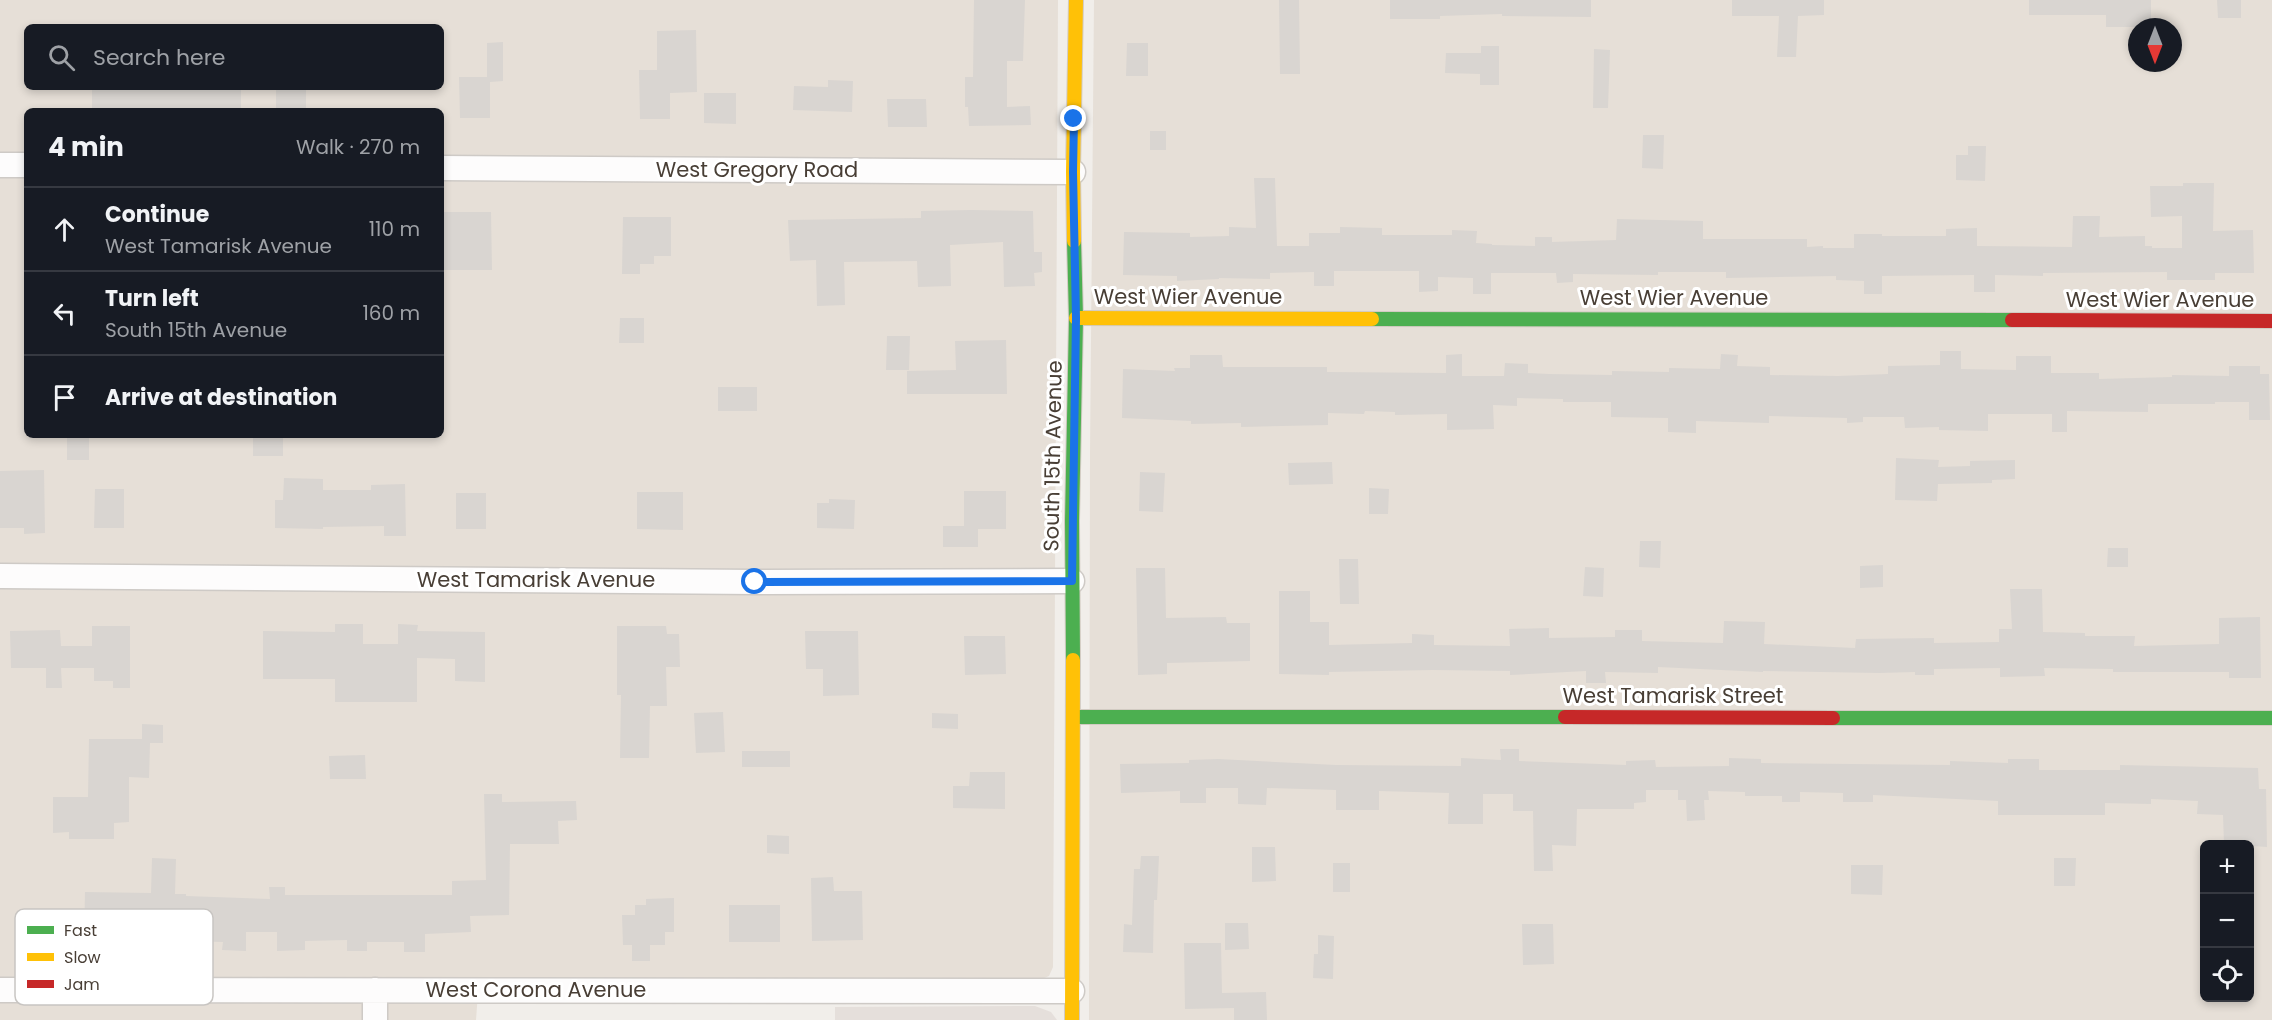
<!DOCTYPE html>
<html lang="en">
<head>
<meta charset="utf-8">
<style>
  body { margin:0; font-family:Poppins,sans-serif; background:#242831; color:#f1f3f6 }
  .controls { position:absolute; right:18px; bottom:18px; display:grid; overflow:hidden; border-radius:9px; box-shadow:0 3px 9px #0003 }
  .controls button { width:54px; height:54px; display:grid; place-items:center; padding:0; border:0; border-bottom:2px solid #363941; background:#171b24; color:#f1f3f6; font:30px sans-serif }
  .compass { position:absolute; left:2128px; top:18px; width:54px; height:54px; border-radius:50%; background:#171b24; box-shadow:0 3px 9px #0003; rotate:180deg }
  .stop { position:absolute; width:18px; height:18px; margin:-14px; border:4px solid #1a73e8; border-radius:50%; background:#fff }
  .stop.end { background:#1a73e8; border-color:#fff; box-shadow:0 2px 6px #0008 }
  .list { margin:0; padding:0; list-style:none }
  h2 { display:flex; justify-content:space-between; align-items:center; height:78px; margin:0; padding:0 24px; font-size:26px }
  h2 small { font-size:20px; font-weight:400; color:#9ea1a6 }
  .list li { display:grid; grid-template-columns:39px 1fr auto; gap:18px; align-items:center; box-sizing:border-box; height:84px; padding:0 24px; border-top:2px solid #363941 }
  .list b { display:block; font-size:22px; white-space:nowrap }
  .list p { margin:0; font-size:20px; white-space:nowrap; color:#9ea1a6 }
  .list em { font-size:20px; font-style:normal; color:#9ea1a6 }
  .icon { flex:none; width:33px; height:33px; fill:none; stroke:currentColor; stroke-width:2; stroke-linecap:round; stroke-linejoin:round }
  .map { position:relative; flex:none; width:2272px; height:1020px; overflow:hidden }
  .search { position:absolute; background:#171b24; box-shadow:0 3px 9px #0003; left:24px; top:24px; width:420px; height:66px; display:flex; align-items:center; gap:15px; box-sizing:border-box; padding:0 21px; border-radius:9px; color:#9ea1a6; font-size:22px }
  .panel { position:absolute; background:#171b24; box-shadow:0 3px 9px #0003; left:24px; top:108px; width:420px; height:330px; border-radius:9px }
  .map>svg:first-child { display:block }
  .residential { fill:#e6dfd7; fill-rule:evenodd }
  .industrial { fill:#e5dfdb }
  .building { fill:#d9d5d1 }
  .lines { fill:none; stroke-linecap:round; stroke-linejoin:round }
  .street-casing { stroke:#cecac6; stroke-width:27 }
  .fast-casing { stroke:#d2cbc2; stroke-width:16 }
  .slow-casing { stroke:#d2cbc2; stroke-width:16 }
  .jam-casing { stroke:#d2cbc2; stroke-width:16 }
  .street { stroke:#fdfcfc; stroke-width:24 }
  .fast { stroke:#4caf50; stroke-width:14 }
  .slow { stroke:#ffc107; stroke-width:14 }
  .jam { stroke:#c62828; stroke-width:14 }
  .route { stroke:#1a73e8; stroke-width:8 }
  .labels { text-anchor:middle; stroke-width:6; stroke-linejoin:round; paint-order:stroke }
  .street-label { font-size:21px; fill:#483e35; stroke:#fff }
  .key { fill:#fff; stroke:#c8c5c2; stroke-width:1.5 }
  .key-label { font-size:16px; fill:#483e35 }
</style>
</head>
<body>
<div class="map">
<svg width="2272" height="1020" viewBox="0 0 2272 1020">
  <rect width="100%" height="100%" fill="#f1eeea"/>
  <path class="residential" d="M0 0H1058L1053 967 1049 976 1042 979H479L476 1020H0ZM27 27H441V87H27ZM27 111H441V435H27Z
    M1094 0H2272V1020H1089L1090 454ZM2137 27H2173V63H2137ZM2204 844H2250V998H2204Z"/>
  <path class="industrial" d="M1035 1006 1051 1012 1057 1020H835V1007Z"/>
  <path class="building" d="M974 0H1025L1023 61H1007V107L1030 106 1031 125 969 126 968 107H965V77H973Z
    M1279 0H1299L1300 74H1280Z
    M1390 0H1591V17L1502 16V14L1440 16V19H1390Z
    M1732 0H1824V15L1798 16 1796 57H1777L1779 16H1732Z
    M2029 0H2151V27H2106V15H2029Z
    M2217 0H2241V18H2218Z
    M696 30 697 92 670 93V119H640L639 70H657V31Z
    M503 42V81L490 82V118H460L459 77H487V43Z
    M1127 43H1148V76H1126Z
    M1481 46H1499V85H1480V74L1445 73 1446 53H1481Z
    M1594 49 1610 50 1608 108H1593Z
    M828 80 853 81 852 112 793 110 794 86 828 87Z
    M92 87H241V111H216V108H140V111H92Z
    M276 87H306V111H276Z
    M704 93H736V124L704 123Z
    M887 99H926L927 127H888Z
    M1150 131H1166V150H1150Z
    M1643 135H1664L1663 169 1642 168Z
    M1968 146H1986L1985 181 1956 180V155H1968Z
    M1254 178H1275L1277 246H1309V233H1340V227L1382 228V235H1452V230L1477 231 1476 243 1492 244V245L1535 246V237H1552V242L1616 240 1617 219 1703 221V239H1807V247L1823 246V248H1854V234H1882V236H1946V229L1977 228V246L2072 247 2073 216H2100L2099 237 2145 236V246H2152V248H2182V216L2151 217 2150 186H2183V183H2214L2213 231 2253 230 2254 273H2215V280H2167V272L2043 273V276L1995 275V292H1974V275L1882 276V294H1864V281L1836 280V276L1726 278V272H1658V275L1573 274V282L1557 283 1556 273H1491V294H1473V278L1438 277V291L1419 292V271H1334V286H1314V272L1270 273V279L1219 278V279L1177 281V276L1123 275 1124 232 1190 233V237L1229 236V227L1256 228Z
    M971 210 1033 211 1034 252H1042V272L1034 273 1035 286 1004 287 1003 242 950 245 951 286 918 287 917 261 844 262 845 305 817 306 816 260 790 261 788 220 921 218V211Z
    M444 212H491L492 270H444Z
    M623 217H671V256H654V264H640V274H622Z
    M620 318H644V343H619Z
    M887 336H910L909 370H886Z
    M1006 340 1007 394H907V371L956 370 955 341Z
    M1940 351H1961V369L2016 370V356H2051V373H2099V379L2172 377V375L2229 376V366H2260V374H2269L2270 420H2249V402H2215V404H2148V412L2067 411V432H2052V414H1988V431L1939 430V427L1905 428 1904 417H1863V422L1847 423V418L1769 416V423L1696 421V433L1668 432V418L1611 417V402H1563V399L1517 398V406L1493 405 1494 429 1447 430V414L1395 415V412L1365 411 1364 414 1328 413V425L1241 427V423L1191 424V421L1122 418 1123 369 1175 371 1174 368H1190V355H1222L1223 367H1327V372L1446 373V355L1462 354V376H1504L1505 363 1528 364V373L1549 374 1612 375V371L1669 372V368L1720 369 1721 354 1738 355 1737 366 1770 367V375L1838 376 1888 374V366L1940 365Z
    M718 387H757V411H718Z
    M67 435H89V460H67Z
    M253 435H283V456H253Z
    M1896 458 1939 460 1938 467 1970 466V461L2015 460V479L1992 480V483L1938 484 1937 501 1895 500Z
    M1332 462 1333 484 1289 485 1288 463Z
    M44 470 45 533 24 534V528H0V471Z
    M1140 472 1165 473 1163 512 1139 511Z
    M284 478 323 479V490H371V485L405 484 406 536H384V526L323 527V529L275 528V500H283Z
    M1369 488 1389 489 1388 514H1369Z
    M95 489H124V528H94Z
    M964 491H1006V529H978V547H943V526H964Z
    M637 492H683V530L637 529Z
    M456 493H486V529H456Z
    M829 499 855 500 854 529 817 528V503H829Z
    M1640 541H1661L1660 568 1639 567Z
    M2108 548H2128V567H2107Z
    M1339 559H1358L1359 604H1340Z
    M1883 565V587L1860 588V566Z
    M1585 567 1604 568 1603 597 1583 596Z
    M1136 568H1165L1166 618 1226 617 1227 623H1250V661L1167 663V674L1138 675Z
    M2010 589H2042L2043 632 2085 633V636H2135L2134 646 2219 644V618L2260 617 2261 678H2229V672H2113V669L2044 668 2045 676 2000 677V668L1934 669V675H1915V672L1879 673 1763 671V672L1658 667V673L1605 672 1606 683H1586V671L1510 675V671L1433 670 1329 672V675L1279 674V591H1310V622H1329V645L1412 643V634L1434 635V645L1510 646 1509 629 1549 628V638L1615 637V630H1642V641L1723 643 1724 621 1765 622 1764 644 1855 648 1856 639 1934 638V643L1999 642V629H2012Z
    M335 624H363V644H398V624L418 625 417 631 485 632V682L455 681V659L417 658V702H335V679H263V631L335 632Z
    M92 626H130V688H113V681H94V668H61L62 688H46V668H11L10 631 60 630 61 646H92Z
    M617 626H666L667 634H679L680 667H666L667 706H650L649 758H620L621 695H617Z
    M805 631H858L859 695 823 696V669H806Z
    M964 636H1005L1006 674 965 675Z
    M723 712 725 752 696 753 694 713Z
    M932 713 958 714V729L932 728Z
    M142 724 163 725V743H150L149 778 129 777V822L114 823V839H69V832L53 833V797H88L89 739H142Z
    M1500 749H1519V761L1626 765V761L1655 760 1656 767 1729 766V758L1761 759V763L1950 765V761L2008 763V759H2039V770H2120V765L2258 768 2259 789H2266L2267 847 2224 844 2223 815 2197 814 2198 801 2151 799V804L2105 803V815H1998V801L1873 795V802H1843V793L1800 792V802H1782V796H1745V792L1708 791 1709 800H1704L1705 820 1687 821 1686 800H1678V790H1646V802L1634 803V809H1577L1576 846 1552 845 1553 871H1534L1533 811H1513V794H1483V824H1448L1449 793 1379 791V810H1336V790L1267 788 1266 805 1238 804V788H1206V803H1180V791L1121 793 1120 764 1189 763V760L1218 759 1336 765 1461 766V758L1501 760Z
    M742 751H790V767H742Z
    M365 755 366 779H330L329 756Z
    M970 772H1005V809L953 808V786H969Z
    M484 794H502V802L576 801 577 820 558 821 559 844H510L509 915 470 916 471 932 425 934V952H404V942H367V951H347V940L305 941V950L277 951V932H246V951L222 950 223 942 186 941V951H161V932L127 931 126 950H103V941H84L85 892 151 893 152 858 176 859 175 894H186V896L270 899 269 887H285V895H452V881L486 880Z
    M767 835 789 836V854L767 853Z
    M1252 847H1275L1276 881 1252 882Z
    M1141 856H1159L1157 900H1154L1153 953 1123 952 1124 924 1132 925 1134 869H1140Z
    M2054 858H2076L2075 886H2054Z
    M1333 863H1350V892H1333Z
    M1851 865H1883L1882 895 1851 894Z
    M833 877 834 891H862L863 940 812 941 811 878Z
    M674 898V932H665V945H650V961H632V945H623L622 915H635V905H646V899Z
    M729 905H780V942H729Z
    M1225 923H1248L1249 949 1225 950Z
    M1522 924H1553L1554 964 1523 965Z
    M1318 935 1334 936 1333 979 1313 978 1314 954H1318Z
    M1184 943H1221L1222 993 1266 992 1267 1020H1234V1008L1185 1009Z"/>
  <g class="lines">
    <g class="street-casing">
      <path id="street" d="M0 165H27
        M441 168 1073 172
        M0 576 755 582 1072 581
        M0 990 1072 991
        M375 990V1020"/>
    </g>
    <g class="fast-casing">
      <path id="fast" d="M1372 319 2012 320
        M1073 660 1072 521 1076 318 1074 241
        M1074 717H1565
        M1833 718H2272"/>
    </g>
    <g class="slow-casing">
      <path id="slow" d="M1074 241 1073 172 1076 0
        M1076 318 1372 319
        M1072 1020 1073 660"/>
    </g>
    <g class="jam-casing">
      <path id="jam" d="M2012 320 2272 321
        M1565 717 1833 718"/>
    </g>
    <use href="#street" class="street"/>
    <use href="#fast" class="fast"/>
    <use href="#slow" class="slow"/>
    <use href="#jam" class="jam"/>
  </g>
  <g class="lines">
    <path class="route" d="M755 582 1072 581 1076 318 1073 172 1074 119"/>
  </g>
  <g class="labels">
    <g class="street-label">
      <text x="757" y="177">West Gregory Road</text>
      <text x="1188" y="304">West Wier Avenue</text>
      <text x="1674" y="305">West Wier Avenue</text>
      <text x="2160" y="307">West Wier Avenue</text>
      <text transform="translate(1053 456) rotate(-89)" y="7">South 15th Avenue</text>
      <text x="536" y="587">West Tamarisk Avenue</text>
      <text x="1673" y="703">West Tamarisk Street</text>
      <text x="536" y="997">West Corona Avenue</text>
    </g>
  </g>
  <rect x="15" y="909" width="198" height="96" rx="9" class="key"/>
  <rect x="27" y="926" width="27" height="8" fill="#4caf50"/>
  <rect x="27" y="953" width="27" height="8" fill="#ffc107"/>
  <rect x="27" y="980" width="27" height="8" fill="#c62828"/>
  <g class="key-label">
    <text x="64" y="936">Fast</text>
    <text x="64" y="963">Slow</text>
    <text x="64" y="990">Jam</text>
  </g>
</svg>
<div class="controls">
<button>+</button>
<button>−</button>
<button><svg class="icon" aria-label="locate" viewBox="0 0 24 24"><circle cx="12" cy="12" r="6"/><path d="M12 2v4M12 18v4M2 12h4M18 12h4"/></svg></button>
</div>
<svg class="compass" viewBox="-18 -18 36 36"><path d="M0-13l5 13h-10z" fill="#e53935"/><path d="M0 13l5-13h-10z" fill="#9ea1a6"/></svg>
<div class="stop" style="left:755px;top:582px"></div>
<div class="stop end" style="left:1074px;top:119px"></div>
<div class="search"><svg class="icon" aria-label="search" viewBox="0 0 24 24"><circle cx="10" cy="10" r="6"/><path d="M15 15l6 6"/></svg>Search here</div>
<section class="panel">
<h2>4 min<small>Walk · 270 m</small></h2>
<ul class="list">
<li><svg class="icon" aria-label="ahead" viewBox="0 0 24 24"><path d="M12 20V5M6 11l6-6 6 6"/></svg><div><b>Continue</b><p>West Tamarisk Avenue</p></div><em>110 m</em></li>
<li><svg class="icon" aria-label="left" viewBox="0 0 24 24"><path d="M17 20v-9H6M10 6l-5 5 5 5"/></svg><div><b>Turn left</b><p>South 15th Avenue</p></div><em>160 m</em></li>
<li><svg class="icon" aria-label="arrive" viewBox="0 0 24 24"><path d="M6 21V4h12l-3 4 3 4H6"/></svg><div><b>Arrive at destination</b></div></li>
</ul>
</section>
</div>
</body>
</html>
